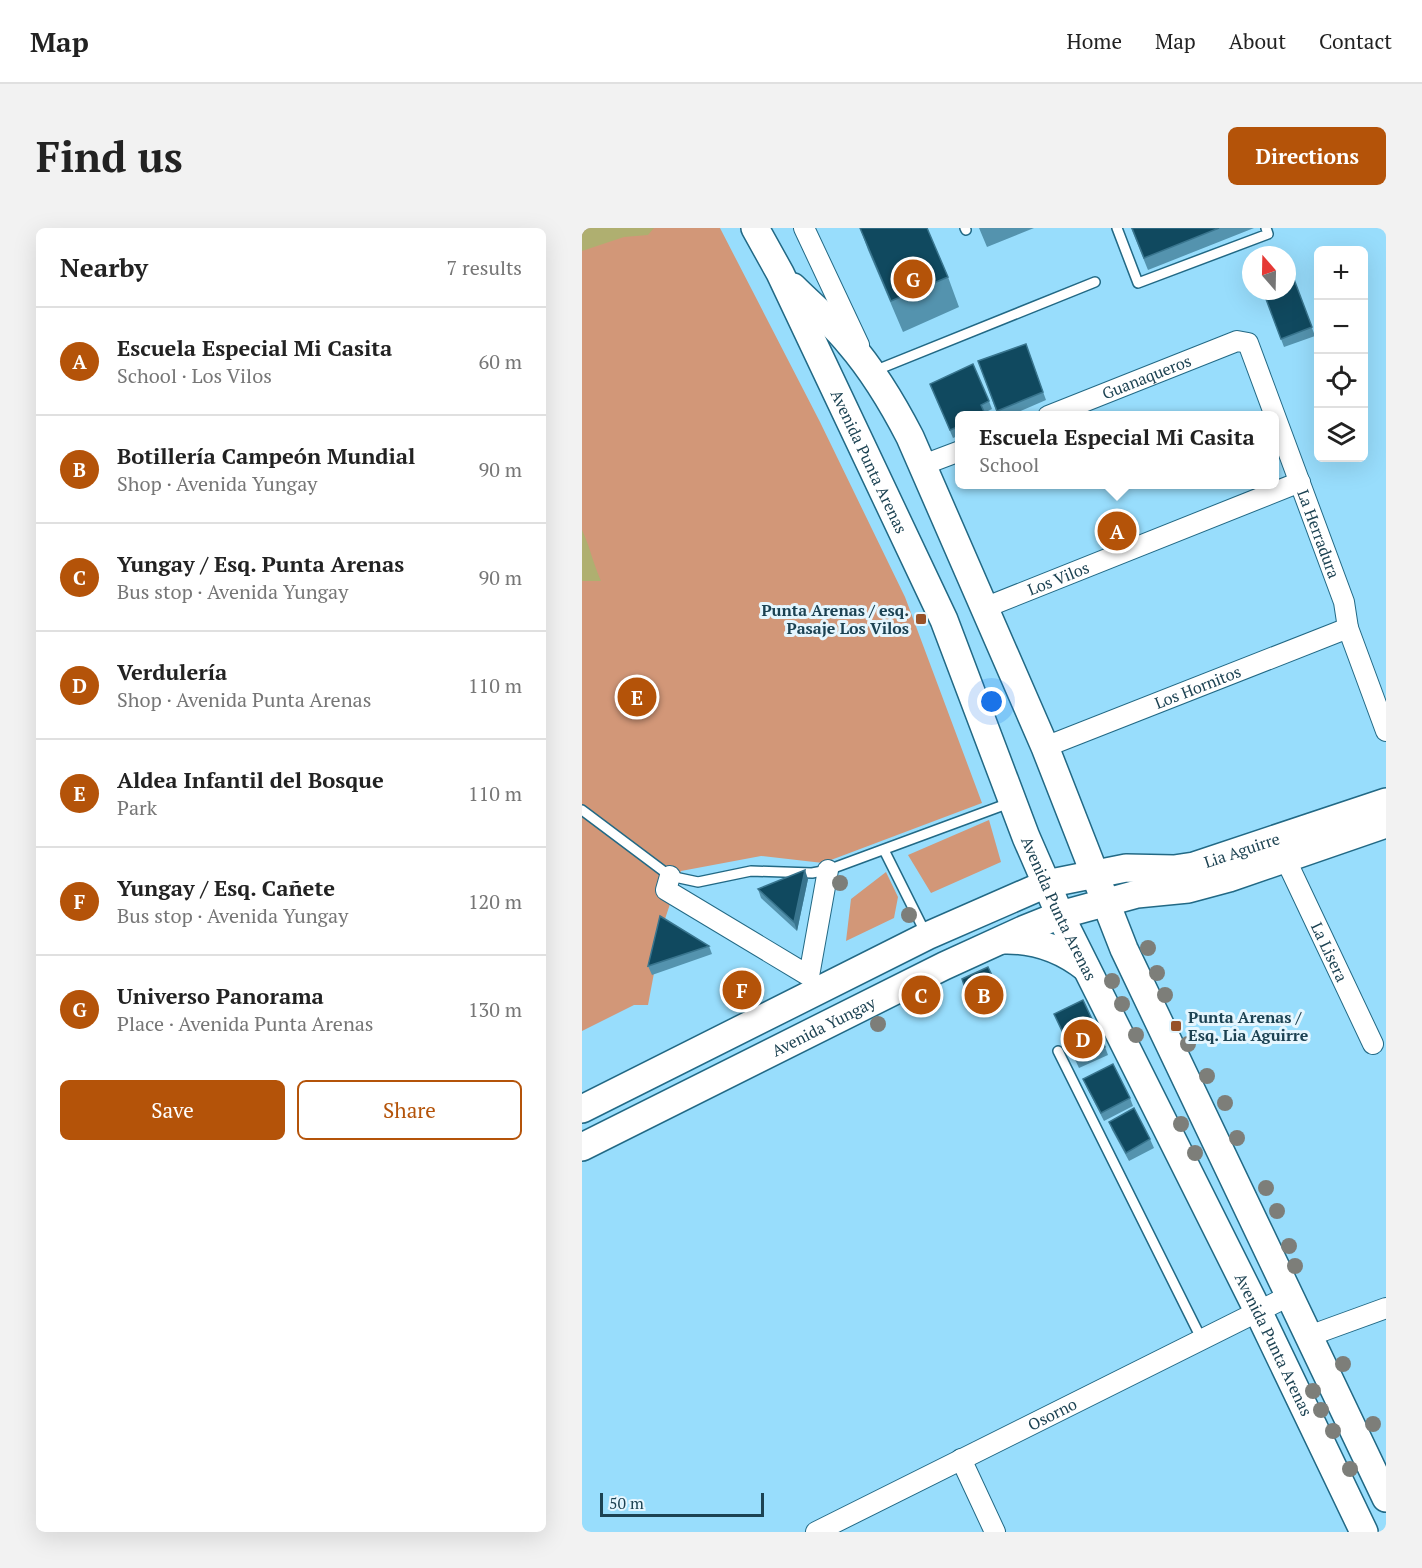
<!DOCTYPE html>
<html lang="en">
<head>
<meta charset="utf-8">
<style>
  body { margin:0; font-family:"PT Serif",serif; background:#f2f2f2; color:#222 }
  .controls { position:absolute; right:18px; top:18px; display:grid; overflow:hidden; border-radius:9px; box-shadow:0 6px 24px #0002 }
  .controls button { width:54px; height:54px; display:grid; place-items:center; padding:0; border:0; border-bottom:2px solid #e0e0e0; background:#fff; color:#222; font:30px sans-serif }
  .compass { position:absolute; left:660px; top:18px; width:54px; height:54px; border-radius:50%; background:#fff; box-shadow:0 6px 24px #0002; rotate:340deg }
  .scale { position:absolute; left:18px; bottom:15px; width:164px; box-sizing:border-box; padding-left:6px; border:3px solid #1c4252; border-top:0; font-size:16px; line-height:21px; white-space:nowrap; color:#1c4252; -webkit-text-stroke:4px #e5f6fe; paint-order:stroke }
  .you { position:absolute; left:410px; top:474px; width:21px; height:21px; margin:-15px; border:4px solid #fff; border-radius:50%; background:#1a73e8; box-shadow:0 0 0 9px #1a73e833 }
  .badge { display:grid; place-items:center; width:39px; height:39px; border-radius:50%; background:#b45309; color:#fff; font-size:20px; font-weight:700 }
  .pin { position:absolute; translate:-50% -50%; border:3px solid #fff; box-shadow:0 2px 6px #0006 }
  .popup { position:absolute; left:373px; top:183px; width:324px; height:78px; box-sizing:border-box; display:grid; place-content:center; border-radius:9px; background:#fff; filter:drop-shadow(0 2px 4px #0005); font-size:20px; white-space:nowrap; color:#767676 }
  .popup b { font-size:22px; color:#222 }
  .popup::after { content:''; position:absolute; left:50%; top:100%; margin-left:-12px; border:12px solid transparent; border-top-color:#fff }
  .list { margin:0; padding:0; list-style:none }
  h2 { display:flex; justify-content:space-between; align-items:center; height:78px; margin:0; padding:0 24px; font-size:26px }
  h2 small { font-size:20px; font-weight:400; color:#767676 }
  .list li { display:grid; grid-template-columns:39px 1fr auto; gap:18px; align-items:center; box-sizing:border-box; height:108px; padding:0 24px; border-top:2px solid #e0e0e0 }
  .list b { display:block; font-size:22px; white-space:nowrap }
  .list p { margin:0; font-size:20px; white-space:nowrap; color:#767676 }
  .list em { font-size:20px; font-style:normal; color:#767676 }
  .actions { display:flex; gap:12px; padding:18px 24px }
  .actions a { flex:1; padding:14px 0; border:2px solid #b45309; border-radius:9px; text-align:center; font-size:21px; color:#b45309 }
  .actions .main { background:#b45309; color:#fff }
  .icon { flex:none; width:33px; height:33px; fill:none; stroke:currentColor; stroke-width:2; stroke-linecap:round; stroke-linejoin:round }
  .map { position:relative; flex:none; width:804px; height:1304px; overflow:hidden; border-radius:9px }
  header { display:flex; align-items:center; gap:36px; box-sizing:border-box; height:84px; padding:0 30px; background:#fff; border-bottom:2px solid #e0e0e0 }
  header strong { font-size:28px }
  nav { display:flex; gap:33px; margin-inline-start:auto; font-size:21px }
  .intro { display:flex; align-items:center; justify-content:space-between; box-sizing:border-box; height:144px; padding:0 36px }
  h1 { margin:0; font-size:42px }
  .button { padding:15px 27px; border-radius:9px; background:#b45309; color:#fff; font-size:21px; font-weight:700 }
  main { display:flex; gap:36px; padding:0 36px }
  aside { flex:1; background:#fff; border-radius:9px; box-shadow:0 6px 24px #0002 }
  .map>svg:first-child { display:block }
  .green { fill:#d29778 }
  .water { fill:#afaf70 }
  .lines { fill:none; stroke-linecap:round; stroke-linejoin:round }
  .lane-casing { stroke:#226985; stroke-width:12 }
  .street-casing { stroke:#226985; stroke-width:22 }
  .secondary-casing { stroke:#226985; stroke-width:30 }
  .lane { stroke:#fff; stroke-width:9 }
  .street { stroke:#fff; stroke-width:20 }
  .secondary { stroke:#fff; stroke-width:27 }
  .tree { fill:#7d7e79 }
  .wall { fill:#5493ae }
  .shaded-wall { fill:#39758e }
  .building { fill:#10495f; stroke:#39758e; stroke-width:1.5 }
  .poi-dot { fill:#975128; stroke:#e5f6fe; stroke-width:2 }
  .labels { text-anchor:middle; stroke-width:6; stroke-linejoin:round; paint-order:stroke }
  .street-label { font-size:16px; fill:#1c4252; stroke:#e5f6fe }
  .poi-label { font-size:16px; font-weight:bold; fill:#1c4252; stroke:#e5f6fe; text-anchor:end }
</style>
</head>
<body>
<header>
<strong>Map</strong>
<nav><a>Home</a><a>Map</a><a>About</a><a>Contact</a></nav>
</header>
<div class="intro"><h1>Find us</h1><a class="button">Directions</a></div>
<main>
<aside>
<h2>Nearby<small>7 results</small></h2>
<ul class="list">
<li><span class="badge">A</span><div><b>Escuela Especial Mi Casita</b><p>School · Los Vilos</p></div><em>60 m</em></li>
<li><span class="badge">B</span><div><b>Botillería Campeón Mundial</b><p>Shop · Avenida Yungay</p></div><em>90 m</em></li>
<li><span class="badge">C</span><div><b>Yungay / Esq. Punta Arenas</b><p>Bus stop · Avenida Yungay</p></div><em>90 m</em></li>
<li><span class="badge">D</span><div><b>Verdulería</b><p>Shop · Avenida Punta Arenas</p></div><em>110 m</em></li>
<li><span class="badge">E</span><div><b>Aldea Infantil del Bosque</b><p>Park</p></div><em>110 m</em></li>
<li><span class="badge">F</span><div><b>Yungay / Esq. Cañete</b><p>Bus stop · Avenida Yungay</p></div><em>120 m</em></li>
<li><span class="badge">G</span><div><b>Universo Panorama</b><p>Place · Avenida Punta Arenas</p></div><em>130 m</em></li>
</ul>
<div class="actions"><a class="main">Save</a><a>Share</a></div>
</aside>
<div class="map">
<svg width="804" height="1304" viewBox="0 0 804 1304">
  <rect width="100%" height="100%" fill="#98ddfc"/>
  <path class="green" d="M0 0H138L238 194 323 369 400 575 241 635 179 628 99 643 81 697 66 777H52L0 803Z
    M407 592 419 634 349 665 326 627Z
    M304 644 316 669 312 690 264 713 269 671Z"/>
  <path class="water" d="M0 0H72L66 7 42 9 0 23Z
    M0 302C8 319 11 335 19 353H0Z"/>
  <g class="lines">
    <g class="lane-casing">
      <path id="lane" d="M383 0 384 2
        M535 0 556 55 686 6 684 0
        M292 143 513 54
        M0 582 88 648 116 654 169 643 230 645 246 642 430 574
        M302 622 344 706
        M476 823 620 1112"/>
    </g>
    <g class="street-casing">
      <g id="street">
        <path d="M222 0 277 117"/>
        <path id="s1" d="M466 188 655 113 666 115 762 374 766 400 804 503"/>
        <path d="M341 237 378 223"/>
        <path id="s2" d="M402 380 718 254"/>
        <path id="s3" d="M463 519 766 400"/>
        <path id="s4" d="M703 630 791 816"/>
        <path d="M88 648 84 662 227 748 246 642"/>
        <path d="M727 1108 804 1080"/>
        <path d="M379 1231 413 1304"/>
        <path id="s5" d="M234 1304 707 1068"/>
      </g>
    </g>
    <g class="secondary-casing">
      <g id="secondary">
        <path id="s6" d="M173 0 198 45 362 392 444 609 478 687 676 1083 782 1304"/>
        <path d="M211 59C230 78 251 95 267 115 292 144 311 176 328 209L463 519 542 721 804 1270"/>
        <path d="M421 712C452 711 480 721 504 740"/>
        <path id="s7" d="M0 881 345 708 464 656 544 640 592 641 612 638 804 574"/>
        <path id="s8" d="M0 919 362 738 443 701 478 687 555 666 606 661 647 650 804 596"/>
      </g>
    </g>
    <use href="#lane" class="lane"/>
    <use href="#street" class="street"/>
    <use href="#secondary" class="secondary"/>
  </g>
  <g class="tree">
    <circle cx="258" cy="655" r="8"/>
    <circle cx="327" cy="687" r="8"/>
    <circle cx="566" cy="720" r="8"/>
    <circle cx="575" cy="745" r="8"/>
    <circle cx="530" cy="753" r="8"/>
    <circle cx="583" cy="767" r="8"/>
    <circle cx="540" cy="776" r="8"/>
    <circle cx="296" cy="796" r="8"/>
    <circle cx="554" cy="807" r="8"/>
    <circle cx="606" cy="816" r="8"/>
    <circle cx="625" cy="848" r="8"/>
    <circle cx="643" cy="875" r="8"/>
    <circle cx="599" cy="896" r="8"/>
    <circle cx="655" cy="910" r="8"/>
    <circle cx="613" cy="925" r="8"/>
    <circle cx="684" cy="960" r="8"/>
    <circle cx="695" cy="983" r="8"/>
    <circle cx="707" cy="1018" r="8"/>
    <circle cx="713" cy="1038" r="8"/>
    <circle cx="761" cy="1136" r="8"/>
    <circle cx="731" cy="1163" r="8"/>
    <circle cx="739" cy="1182" r="8"/>
    <circle cx="791" cy="1196" r="8"/>
    <circle cx="751" cy="1203" r="8"/>
    <circle cx="768" cy="1241" r="8"/>
  </g>
  <path class="wall" d="M278 0H345L366 49 377 79 321 104 286 22Z
    M397 0H452L405 19Z
    M549 0H672L566 42Z
    M710 46 733 108 702 119 681 63Z
    M444 116 464 172 427 188H416L396 133Z
    M348 156 407 173 410 181 402 185 403 188H378V207L371 210Z
    M226 651 215 703 179 670 176 661Z
    M127 718 130 726 70 747 66 738Z
    M380 751 419 766 422 774 392 786Z
    M472 786 523 819 526 827 497 840Z
    M501 851 548 870 551 878 522 893 505 860Z
    M527 894 568 911 572 920 547 933 530 902Z"/>
  <path class="shaded-wall" d="M223 642 226 651 215 703 212 694Z"/>
  <path class="building" d="M278 0H345L366 49 309 73Z
    M550 0H637L562 30Z
    M710 46 730 99 699 111 681 63H705V48Z
    M444 116 461 164 415 183 396 133Z
    M391 136 407 173 399 177 403 186 400 188H378V198L368 202 348 156Z
    M223 642 212 694 176 661Z
    M78 688 127 718 66 738Z
    M406 739 419 766 389 778 380 751Z
    M501 772 523 819 494 832 472 786Z
    M531 836 548 870 519 885 501 851Z
    M552 880 568 911 544 925 527 894Z"/>
  <g class="poi-dot">
    <rect x="333" y="385" width="12" height="12" rx="3"/>
    <rect x="588" y="792" width="12" height="12" rx="3"/>
  </g>
  <g class="labels">
    <g class="street-label">
      <text dy="6" stroke="none"><textPath href="#s1" startOffset="106">Guanaqueros</textPath></text>
      <text dy="6" stroke="none"><textPath href="#s6" startOffset="260">Avenida Punta Arenas</textPath></text>
      <text dy="6" stroke="none"><textPath href="#s1" startOffset="418">La Herradura</textPath></text>
      <text dy="6" stroke="none"><textPath href="#s2" startOffset="80">Los Vilos</textPath></text>
      <text dy="6" stroke="none"><textPath href="#s3" startOffset="164">Los Hornitos</textPath></text>
      <text dy="6" stroke="none"><textPath href="#s7" startOffset="716">Lia Aguirre</textPath></text>
      <text dy="6" stroke="none"><textPath href="#s6" startOffset="746">Avenida Punta Arenas</textPath></text>
      <text dy="6" stroke="none"><textPath href="#s4" startOffset="104">La Lisera</textPath></text>
      <text dy="6" stroke="none"><textPath href="#s8" startOffset="270">Avenida Yungay</textPath></text>
      <text dy="6" stroke="none"><textPath href="#s6" startOffset="1232">Avenida Punta Arenas</textPath></text>
      <text dy="6" stroke="none"><textPath href="#s5" startOffset="264">Osorno</textPath></text>
    </g>
    <g class="poi-label">
      <text x="327" y="388">Punta Arenas / esq.<tspan x="327" dy="18">Pasaje Los Vilos</tspan></text>
      <text x="606" y="795" text-anchor="start">Punta Arenas /<tspan x="606" dy="18">Esq. Lia Aguirre</tspan></text>
    </g>
  </g>
</svg>
<div class="controls">
<button>+</button>
<button>−</button>
<button><svg class="icon" aria-label="locate" viewBox="0 0 24 24"><circle cx="12" cy="12" r="6"/><path d="M12 2v4M12 18v4M2 12h4M18 12h4"/></svg></button>
<button><svg class="icon" aria-label="layers" viewBox="0 0 24 24"><path d="M12 4l9 5-9 5-9-5zM3 14l9 5 9-5"/></svg></button>
</div>
<svg class="compass" viewBox="-18 -18 36 36"><path d="M0-13l5 13h-10z" fill="#e53935"/><path d="M0 13l5-13h-10z" fill="#767676"/></svg>
<div class="scale">50 m</div>
<div class="you"></div>
<div class="pin badge" style="left:535px;top:303px">A</div>
<div class="popup"><b>Escuela Especial Mi Casita</b>School</div>
<div class="pin badge" style="left:402px;top:767px">B</div>
<div class="pin badge" style="left:339px;top:767px">C</div>
<div class="pin badge" style="left:501px;top:811px">D</div>
<div class="pin badge" style="left:55px;top:469px">E</div>
<div class="pin badge" style="left:160px;top:762px">F</div>
<div class="pin badge" style="left:331px;top:51px">G</div>
</div>
</main>
</body>
</html>
